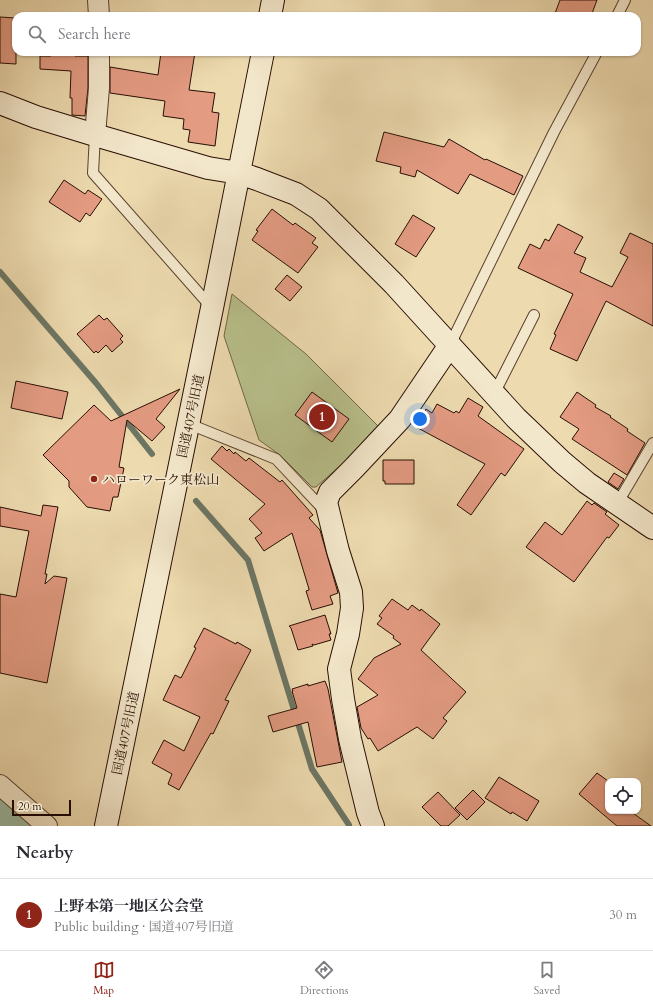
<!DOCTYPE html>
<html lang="en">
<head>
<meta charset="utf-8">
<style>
  body { margin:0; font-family:Cardo,"Noto Serif JP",serif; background:#f7f7f7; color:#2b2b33 }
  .controls { position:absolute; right:12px; bottom:12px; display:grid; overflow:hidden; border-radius:8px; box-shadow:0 1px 3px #0004 }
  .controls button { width:36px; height:36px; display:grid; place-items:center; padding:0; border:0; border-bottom:1px solid #e1e1e2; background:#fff; color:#2b2b33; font:20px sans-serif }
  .scale { position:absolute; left:12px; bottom:10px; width:59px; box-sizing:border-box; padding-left:4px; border:2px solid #280e03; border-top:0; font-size:11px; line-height:14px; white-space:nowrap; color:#280e03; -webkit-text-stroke:3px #f3e7cb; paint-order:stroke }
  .you { position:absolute; left:420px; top:419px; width:14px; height:14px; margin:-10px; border:3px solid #fff; border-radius:50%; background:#1a73e8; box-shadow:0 0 0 6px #1a73e833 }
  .badge { display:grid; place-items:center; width:26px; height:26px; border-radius:50%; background:#8f2418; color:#fff; font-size:13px; font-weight:700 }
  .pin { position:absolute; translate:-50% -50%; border:2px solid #fff; box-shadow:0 1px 4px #0006 }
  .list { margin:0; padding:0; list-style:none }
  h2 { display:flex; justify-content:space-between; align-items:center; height:52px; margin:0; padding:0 16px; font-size:17px }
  h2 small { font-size:13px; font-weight:400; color:#7c7c81 }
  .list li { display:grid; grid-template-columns:26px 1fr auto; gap:12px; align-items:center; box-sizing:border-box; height:72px; padding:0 16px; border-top:1px solid #e1e1e2 }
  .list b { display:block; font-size:15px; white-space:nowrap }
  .list p { margin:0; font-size:13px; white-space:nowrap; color:#7c7c81 }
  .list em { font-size:13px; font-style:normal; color:#7c7c81 }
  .icon { flex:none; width:22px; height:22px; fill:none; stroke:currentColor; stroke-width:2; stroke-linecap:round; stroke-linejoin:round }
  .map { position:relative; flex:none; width:653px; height:826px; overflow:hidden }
  .search { position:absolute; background:#fff; box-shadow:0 1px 3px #0004; left:12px; right:12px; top:12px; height:44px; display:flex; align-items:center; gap:10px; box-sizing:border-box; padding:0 14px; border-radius:12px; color:#7c7c81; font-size:15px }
  .sheet { height:124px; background:#fff }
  nav { display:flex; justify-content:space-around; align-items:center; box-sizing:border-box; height:56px; border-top:1px solid #e1e1e2; background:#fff; font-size:11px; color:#7c7c81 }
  nav a { display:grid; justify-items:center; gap:2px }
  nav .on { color:#8f2418 }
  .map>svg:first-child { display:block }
  .green { fill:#b8c08b; stroke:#706747 }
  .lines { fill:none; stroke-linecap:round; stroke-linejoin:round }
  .stream { stroke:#6c7664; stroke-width:6 }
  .river { stroke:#9abba5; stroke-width:36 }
  .building { fill:#e39b82; stroke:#280e03 }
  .lane-casing { stroke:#59412e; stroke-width:12 }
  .street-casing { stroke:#59412e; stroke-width:22 }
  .secondary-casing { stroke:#280e03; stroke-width:24 }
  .lane { stroke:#f3e7cb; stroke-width:10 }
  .street { stroke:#f3e7cb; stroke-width:20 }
  .secondary { stroke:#f3e7cb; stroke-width:22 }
  .poi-dot { fill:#8f2418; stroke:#f3e7cb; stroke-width:1.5 }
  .labels { text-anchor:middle; stroke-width:3.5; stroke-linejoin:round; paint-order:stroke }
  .street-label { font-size:13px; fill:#280e03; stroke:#f3e7cb }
  .poi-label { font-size:13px; fill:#280e03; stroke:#f3e7cb; text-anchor:start }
</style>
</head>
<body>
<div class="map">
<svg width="653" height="826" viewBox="0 0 653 826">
  <rect width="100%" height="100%" fill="#eddaaf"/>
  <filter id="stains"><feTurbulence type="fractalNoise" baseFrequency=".005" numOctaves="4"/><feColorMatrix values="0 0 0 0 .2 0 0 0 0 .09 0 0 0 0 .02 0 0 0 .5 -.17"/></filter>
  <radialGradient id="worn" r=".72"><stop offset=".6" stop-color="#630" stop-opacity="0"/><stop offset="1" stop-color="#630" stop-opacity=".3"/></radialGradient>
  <path class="green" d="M232 294 306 354 379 427 357 451 316 487H312L280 455 259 440 224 336Z"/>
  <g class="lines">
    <path class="stream" d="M0 272 96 383 152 454
      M196 501 248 560 312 769 349 825"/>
    <path class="river" d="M0 815 12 826"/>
  </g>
  <path class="building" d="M560 0H597L591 16H554Z
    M0 17 16 18V64L0 63Z
    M51 52H75V56H88V88L85 116 72 115V98H70L71 71 40 69V56H51Z
    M161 52H195L189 90 215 93 212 112 219 113 215 146 188 142 190 130 183 129 184 119 163 116 165 101 110 93V67L158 75Z
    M384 132 444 147 449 139 485 160 486 159 523 176 514 195 470 174 458 194 417 170 415 177 400 173 401 167 376 161Z
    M64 180 85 194 88 190 102 199 90 216 86 213 80 222 49 202Z
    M272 209 293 225 295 223 316 238 312 243 318 247 298 273 252 240 258 231 256 230Z
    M413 215 435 228 416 257 395 244Z
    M558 224 583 237 574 253 586 258 580 272 612 287 628 257 620 253 630 233 653 244V326L606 301 577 361 550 349 556 335 554 334 573 294 518 268 530 244 540 249 545 239 549 241Z
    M287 275 302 287 290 301 275 289Z
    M99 315 104 320 107 318 123 336 120 339 123 342 112 352 106 345 98 353 96 351 94 353 77 334Z
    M16 381 68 392 62 419 11 408Z
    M180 389 156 419 165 427 152 441 127 420 119 467 124 468 118 497H113L110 511 87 507 69 487V481L43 455 94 405 111 421Z
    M312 392 349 419 332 442 295 415Z
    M577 392 596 405 595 407 611 416 610 417 628 429 627 431 645 443 627 475 572 439 579 429 560 417Z
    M468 398 483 407 478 416 524 449 505 476 501 473 471 515 457 505 485 464 416 427 426 409 432 413 437 404 454 413 456 411 459 413Z
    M222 446 227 451 229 449 234 454 235 452 246 461 249 458 280 482 282 480 313 515 309 518 320 530 338 593 330 596 333 604 312 610 306 591 309 590V589L292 533 264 551 255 538 262 533 249 519 265 504 211 459Z
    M383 460H414V484H385V481H383Z
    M614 473 624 479 618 489 608 482Z
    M587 501 592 505 594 503 607 512 605 514 619 525 609 538 607 537 574 582 526 547 545 522 562 535Z
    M43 505 58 507 45 574H47L45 584 54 576 67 578 47 683 0 673V594L16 597 29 531 0 526V507L41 516Z
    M392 599 408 610 412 605 420 611 421 609 440 624 421 650 466 692 443 718 447 721 433 739 417 727 378 751 370 738 368 739 361 728 357 707 378 695 358 679 374 658 401 644 393 638 394 636 377 624 382 618 379 616Z
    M325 615 331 634H329L331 640 314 645 312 644 313 646 298 650 291 628 289 626Z
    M204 628 236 644 237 642 251 650 225 700 229 701 213 734 211 733 179 790 168 784 172 774 152 763 164 740 184 751 200 717 163 700 175 675 181 678 196 648 194 647Z
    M325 681 328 689 342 762 317 767 308 722 273 732 268 716 297 708 292 691H293L292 689 308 684V686Z
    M597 773 608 781V811H630L651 826H617L579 794Z
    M499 777 539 801 527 821 512 812 511 814 485 798Z
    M473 790 485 802 467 820 455 808Z
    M438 792 460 815 448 826H441L422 807Z"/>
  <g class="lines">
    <g class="lane-casing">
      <path id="lane" d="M617 16 625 0
        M95 135 93 173 212 308
        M450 345 554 132 597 52
        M494 394 534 315
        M189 424 276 459 324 510
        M617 504 653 443"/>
    </g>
    <g class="street-casing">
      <path id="street" d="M98 0 99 16
        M95 135 99 88V52
        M0 785 47 826"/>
    </g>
    <g class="secondary-casing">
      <path id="secondary" d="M270 16 273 0
        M0 103 36 117 95 135 208 168 239 173 257 179 296 194 319 209 394 284 516 418 562 462 587 483 653 528
        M106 826 212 308 263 52
        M373 826 368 813 350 739 343 699 339 669 348 634 352 608 351 592 338 551 326 502 330 492 354 468 400 419 450 345"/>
    </g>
    <use href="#lane" class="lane"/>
    <use href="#street" class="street"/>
    <use href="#secondary" class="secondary"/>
  </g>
  <circle class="poi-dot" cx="94" cy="479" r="4"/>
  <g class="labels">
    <g class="street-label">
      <text transform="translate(190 416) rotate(-78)" y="5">国道407号旧道</text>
      <text transform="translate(125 733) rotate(-78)" y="5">国道407号旧道</text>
    </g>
    <g class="poi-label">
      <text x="102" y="484">ハローワーク東松山</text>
    </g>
  </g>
  <rect width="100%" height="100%" filter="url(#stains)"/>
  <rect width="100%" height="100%" fill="url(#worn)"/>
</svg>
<div class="controls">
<button><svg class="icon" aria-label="locate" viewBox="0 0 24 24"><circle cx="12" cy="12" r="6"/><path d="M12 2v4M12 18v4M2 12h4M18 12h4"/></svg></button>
</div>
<div class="scale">20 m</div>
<div class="you"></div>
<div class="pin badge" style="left:322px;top:417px">1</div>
<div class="search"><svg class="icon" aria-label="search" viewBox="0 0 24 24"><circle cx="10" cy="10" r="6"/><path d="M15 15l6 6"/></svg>Search here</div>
</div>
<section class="sheet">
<h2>Nearby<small></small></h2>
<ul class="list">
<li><span class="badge">1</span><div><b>上野本第一地区公会堂</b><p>Public building · 国道407号旧道</p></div><em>30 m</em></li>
</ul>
</section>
<nav>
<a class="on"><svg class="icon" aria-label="map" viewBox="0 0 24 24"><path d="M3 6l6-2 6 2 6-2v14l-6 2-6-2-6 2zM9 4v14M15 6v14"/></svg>Map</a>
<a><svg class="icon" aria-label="directions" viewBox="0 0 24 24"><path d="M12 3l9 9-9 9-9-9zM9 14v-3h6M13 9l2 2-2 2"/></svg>Directions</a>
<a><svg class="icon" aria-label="saved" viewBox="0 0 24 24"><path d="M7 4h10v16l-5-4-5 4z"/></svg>Saved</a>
</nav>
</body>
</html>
